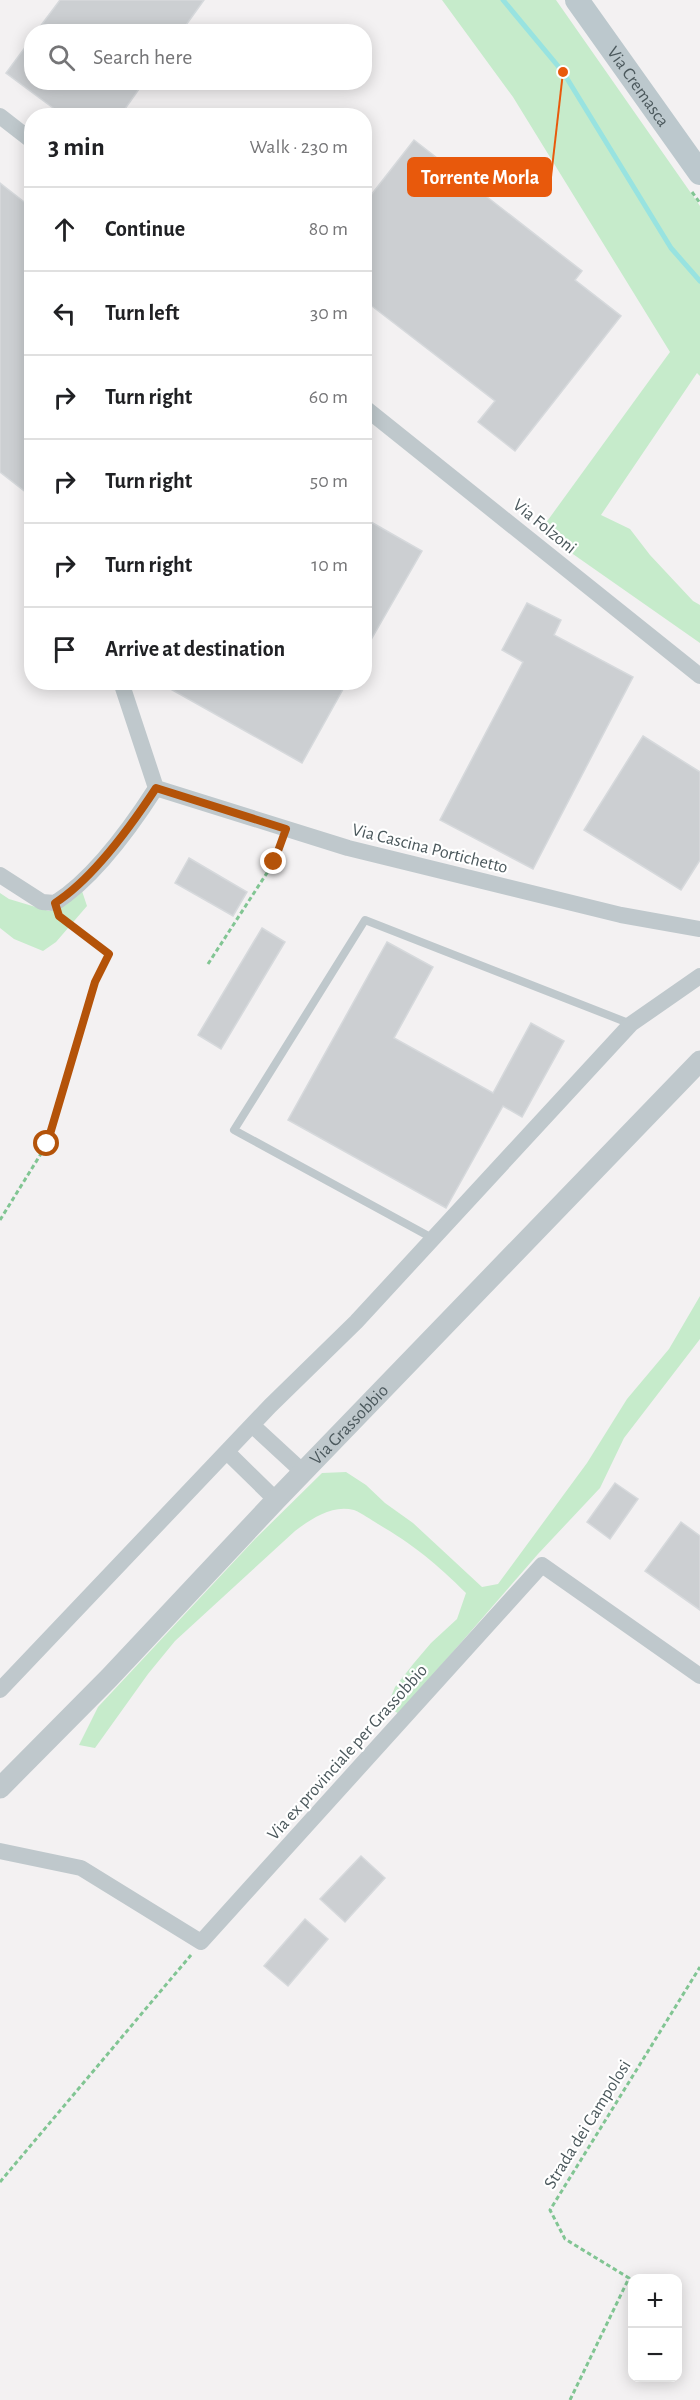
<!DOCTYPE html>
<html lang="en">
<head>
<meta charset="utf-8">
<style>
  body { margin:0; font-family:"Alegreya Sans",sans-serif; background:#f2f2f2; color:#202124 }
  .controls { position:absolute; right:18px; bottom:18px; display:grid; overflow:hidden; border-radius:12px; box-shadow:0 3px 15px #0003 }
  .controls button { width:54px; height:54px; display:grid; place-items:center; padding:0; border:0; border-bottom:2px solid #e0e0e0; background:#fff; color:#202124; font:30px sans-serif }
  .stop { position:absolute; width:18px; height:18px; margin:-14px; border:4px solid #b45309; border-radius:50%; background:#fff }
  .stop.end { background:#b45309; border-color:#fff; box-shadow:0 2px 6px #0008 }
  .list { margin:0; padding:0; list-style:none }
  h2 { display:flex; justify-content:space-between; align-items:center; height:78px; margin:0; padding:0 24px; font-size:26px }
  h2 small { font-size:20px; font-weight:400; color:#757577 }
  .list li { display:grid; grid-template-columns:39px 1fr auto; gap:18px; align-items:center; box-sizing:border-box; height:84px; padding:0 24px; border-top:2px solid #e0e0e0 }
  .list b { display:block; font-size:22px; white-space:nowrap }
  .list em { font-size:20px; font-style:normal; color:#757577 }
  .icon { flex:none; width:33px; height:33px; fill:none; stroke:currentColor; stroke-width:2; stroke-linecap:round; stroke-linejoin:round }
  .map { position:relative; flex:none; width:700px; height:2400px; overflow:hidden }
  .search { position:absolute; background:#fff; box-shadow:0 3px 15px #0003; left:24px; top:24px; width:348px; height:66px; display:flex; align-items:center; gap:15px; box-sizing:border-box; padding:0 21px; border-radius:24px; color:#757577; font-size:22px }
  .panel { position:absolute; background:#fff; box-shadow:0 3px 15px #0003; left:24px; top:108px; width:348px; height:582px; border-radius:24px }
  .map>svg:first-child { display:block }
  .green { fill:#c6ebcb }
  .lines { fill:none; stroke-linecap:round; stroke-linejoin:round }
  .stream { stroke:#98e3e0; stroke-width:5 }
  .building { fill:#cccfd2; stroke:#d6d9dc; stroke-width:1.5 }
  .path { stroke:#81c593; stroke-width:3; stroke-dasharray:4.5 3; stroke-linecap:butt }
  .service { stroke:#bfc8cc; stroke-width:8 }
  .minor { stroke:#bfc8cc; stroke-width:16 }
  .tertiary { stroke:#bfc8cc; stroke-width:21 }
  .secondary { stroke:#bcc8cd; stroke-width:24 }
  .route { stroke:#b45309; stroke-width:8 }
  .labels { text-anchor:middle; stroke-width:4.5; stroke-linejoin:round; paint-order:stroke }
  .street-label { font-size:18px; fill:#4b585c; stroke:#fff }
  .leader { fill:none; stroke:#e8590c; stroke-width:2 }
  .callout-dot { fill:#e8590c; stroke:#fff; stroke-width:2 }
  .callout { fill:#e8590c; stroke:#e8590c; stroke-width:2 }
  .callout-label { font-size:20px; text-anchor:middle; font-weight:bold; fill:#fff }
</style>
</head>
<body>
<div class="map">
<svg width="700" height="2400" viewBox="0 0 700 2400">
  <rect width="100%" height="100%" fill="#f3f1f2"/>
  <path class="green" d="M442 0H556L700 206V376L697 373 601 515 630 529 650 555 693 601 700 605V643L540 531 670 352 513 97Z
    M82 891 87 906 56 942 43 951 14 939 0 928V893L9 899 49 911Z
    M700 1296V1339L624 1438 600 1488 538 1554 399 1714 387 1706 395 1687 414 1663 431 1643 457 1619 466 1593C437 1564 414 1545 378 1524 371 1520 362 1513 354 1510 332 1504 311 1519 295 1531L175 1641 148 1674 95 1748 79 1745 98 1707 255 1539 322 1473 346 1472 366 1485 385 1503 413 1523 482 1587 498 1584 587 1463 627 1399 669 1349Z"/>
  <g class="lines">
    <path class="stream" d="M503 0 563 72 671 248 700 281"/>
  </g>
  <path class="building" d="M60 0H204L181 32H36Z
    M32 38V82H144L120 116H64L6 73Z
    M414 140 582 271 575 280 621 316 515 451 478 422 495 401 364 300V204Z
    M0 183 32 208V497L0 472Z
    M364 518 422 551 364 652Z
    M527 603 561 620 554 635 633 677 533 869 440 820 523 662 502 650Z
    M158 682H347L302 763Z
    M643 736 700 772V860L681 890 584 830Z
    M189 858 247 892 233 916 175 883Z
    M262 928 285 942 221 1049 198 1035Z
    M387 942 433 967 394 1038 493 1093 531 1023 564 1041 522 1117 503 1106 446 1208 288 1120Z
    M615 1483 638 1499 610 1539 587 1522Z
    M681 1522 700 1536V1610L645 1571Z
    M361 1856 385 1878 345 1922 320 1899Z
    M305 1919 328 1939 288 1986 264 1966Z"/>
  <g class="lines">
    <path class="path" d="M692 192 700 203
      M208 964 274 862 280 845
      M0 1220 47 1144 95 982 109 954 62 918
      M0 2182 191 1955
      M570 2400 629 2278 565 2239 550 2210 700 1967"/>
    <path class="service" d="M434 1239 234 1130 365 920 631 1024"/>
    <path class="minor" d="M0 116 32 141
      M364 407 700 676
      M121 682 156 788
      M0 875 42 902 55 903C94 878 131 827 156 788L348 848 621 915 700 929
      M252 1425 303 1472
      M227 1452 276 1500
      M0 1690 270 1406 356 1322 631 1024 700 976
      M0 1851 81 1868 201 1942 542 1565 700 1676"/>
    <path class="tertiary" id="s1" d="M0 1788 109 1678 276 1500 700 1061"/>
    <path class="secondary" id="s2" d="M577 0 700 173"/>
  </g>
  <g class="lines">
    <path class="route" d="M47 1144 95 982 109 954 59 916 55 903C94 878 131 826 156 788L286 829 274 862"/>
  </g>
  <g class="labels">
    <g class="street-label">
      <text dy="6" stroke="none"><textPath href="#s2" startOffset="106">Via Cremasca</textPath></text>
      <text transform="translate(545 526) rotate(39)" y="6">Via Folzoni</text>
      <text transform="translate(430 848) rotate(14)" y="6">Via Cascina Portichetto</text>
      <text dy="6" stroke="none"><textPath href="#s1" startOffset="504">Via Grassobbio</textPath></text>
      <text transform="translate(347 1752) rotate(-48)" y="6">Via ex provinciale per Grassobbio</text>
      <text transform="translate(587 2124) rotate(-58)" y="6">Strada dei Campolosi</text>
    </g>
  </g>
  <path class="leader" d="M563 72L551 177"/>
  <circle class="callout-dot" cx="563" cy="72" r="6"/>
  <rect class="callout" x="408" y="158" width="143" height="38" rx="6"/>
  <g class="callout-label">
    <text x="480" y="184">Torrente Morla</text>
  </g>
</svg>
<div class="controls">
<button>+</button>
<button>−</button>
</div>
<div class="stop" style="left:47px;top:1144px"></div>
<div class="stop end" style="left:274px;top:862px"></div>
<div class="search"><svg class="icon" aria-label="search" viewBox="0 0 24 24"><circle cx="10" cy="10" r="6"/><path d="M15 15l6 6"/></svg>Search here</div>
<section class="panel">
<h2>3 min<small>Walk · 230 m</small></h2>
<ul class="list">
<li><svg class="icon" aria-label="ahead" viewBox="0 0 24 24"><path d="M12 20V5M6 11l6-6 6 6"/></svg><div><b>Continue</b></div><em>80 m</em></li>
<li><svg class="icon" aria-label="left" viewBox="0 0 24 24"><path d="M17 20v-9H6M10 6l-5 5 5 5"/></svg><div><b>Turn left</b></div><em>30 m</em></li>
<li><svg class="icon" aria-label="right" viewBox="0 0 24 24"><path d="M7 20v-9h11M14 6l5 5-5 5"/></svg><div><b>Turn right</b></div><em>60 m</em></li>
<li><svg class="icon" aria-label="right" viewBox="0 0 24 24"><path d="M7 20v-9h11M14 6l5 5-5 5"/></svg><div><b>Turn right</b></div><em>50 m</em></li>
<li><svg class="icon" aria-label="right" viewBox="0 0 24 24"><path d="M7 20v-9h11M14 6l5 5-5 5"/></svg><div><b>Turn right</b></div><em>10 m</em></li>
<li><svg class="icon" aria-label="arrive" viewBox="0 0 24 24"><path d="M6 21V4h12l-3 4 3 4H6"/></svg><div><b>Arrive at destination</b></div></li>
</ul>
</section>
</div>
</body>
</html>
